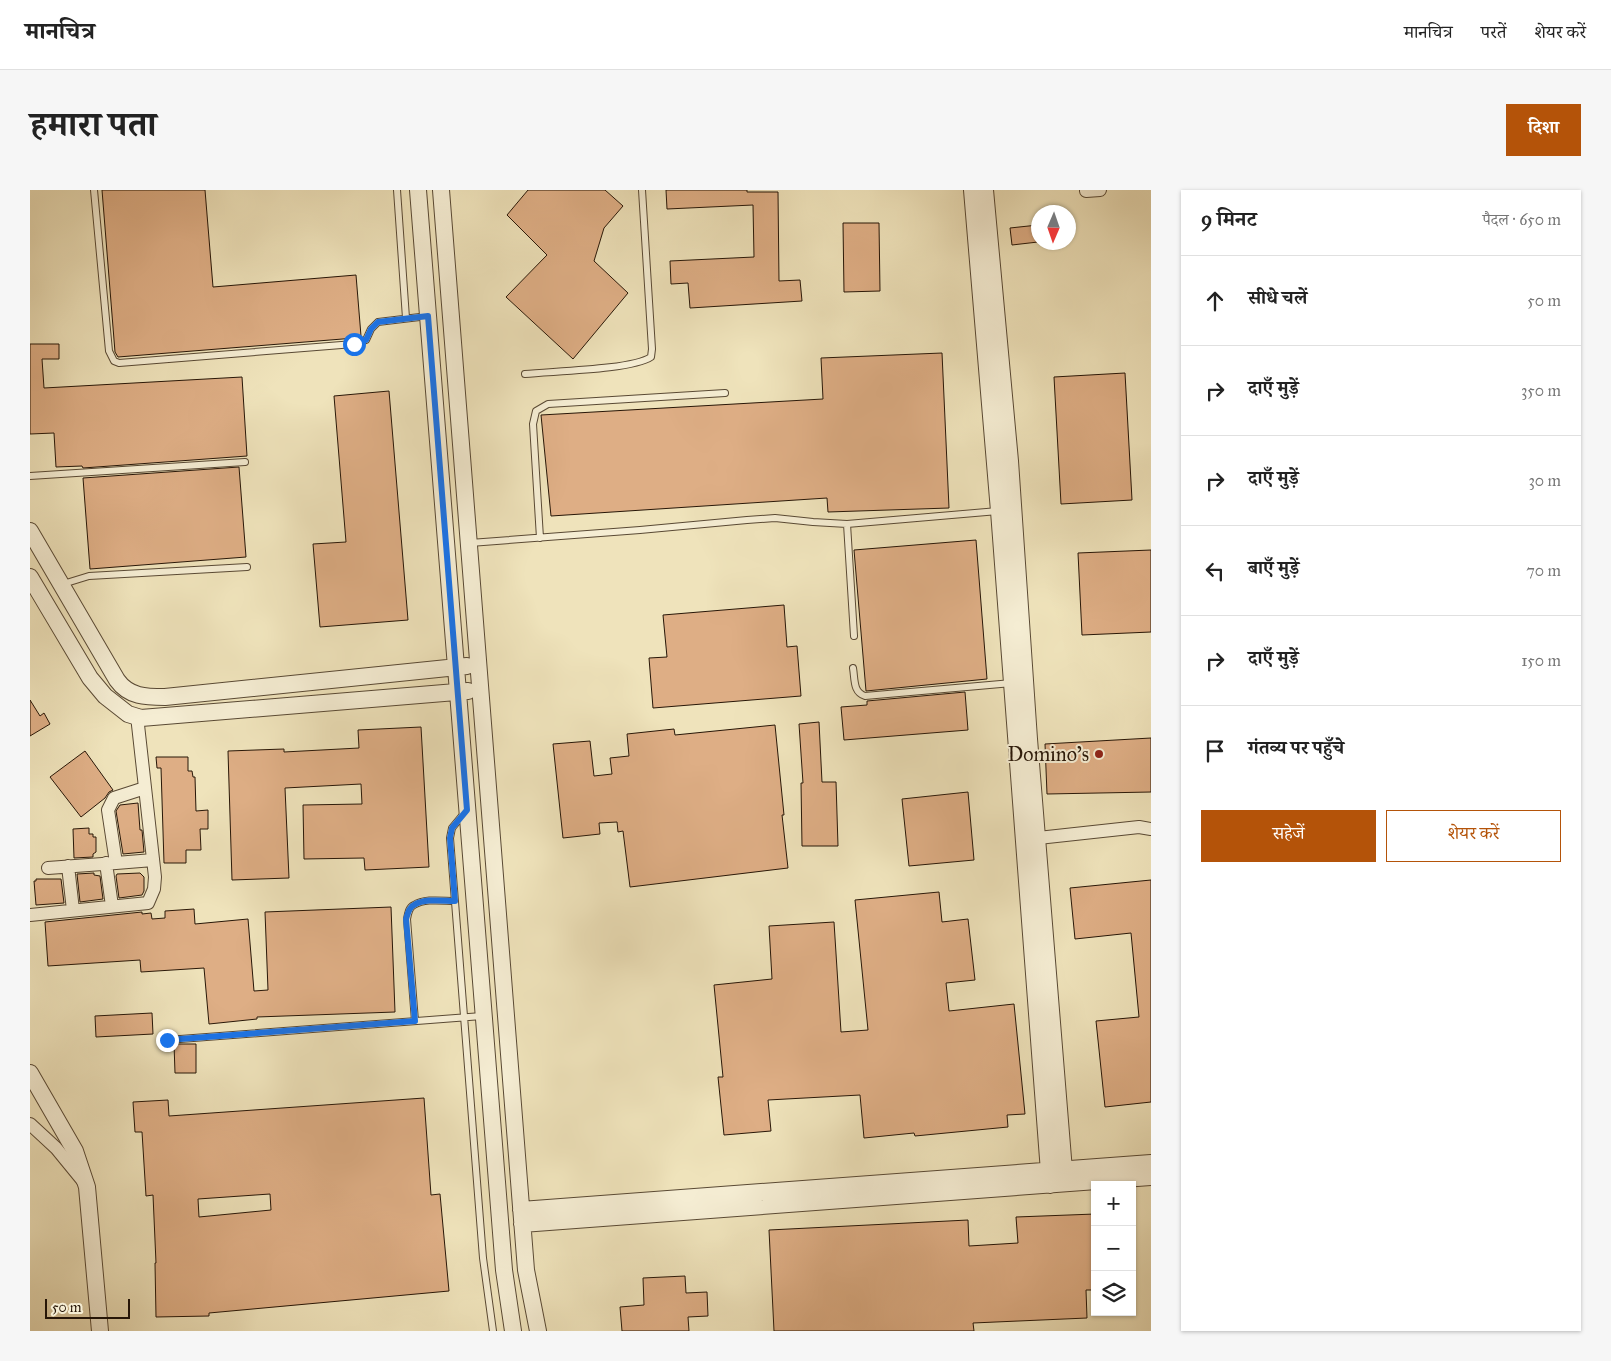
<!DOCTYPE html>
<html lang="hi">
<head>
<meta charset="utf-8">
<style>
  body { margin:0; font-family:"IM FELL Great Primer","Noto Serif Devanagari",serif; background:#f6f6f6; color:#222 }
  .controls { position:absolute; right:15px; bottom:15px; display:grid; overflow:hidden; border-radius:0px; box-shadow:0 1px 4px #0004 }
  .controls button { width:45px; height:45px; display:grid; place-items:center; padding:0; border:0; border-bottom:1px solid #e0e0e0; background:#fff; color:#222; font:25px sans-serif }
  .compass { position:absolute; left:1001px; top:15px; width:45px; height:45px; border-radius:50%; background:#fff; box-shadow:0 1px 4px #0004; rotate:182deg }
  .scale { position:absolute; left:15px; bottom:12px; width:85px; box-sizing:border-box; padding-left:5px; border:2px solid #271607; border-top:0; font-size:14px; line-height:18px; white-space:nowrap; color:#271607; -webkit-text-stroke:4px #f5edd3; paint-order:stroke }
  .stop { position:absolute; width:15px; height:15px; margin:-11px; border:4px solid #1a73e8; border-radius:50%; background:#fff }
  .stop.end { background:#1a73e8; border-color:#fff; box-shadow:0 1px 5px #0008 }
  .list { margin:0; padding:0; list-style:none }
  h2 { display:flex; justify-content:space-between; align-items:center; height:65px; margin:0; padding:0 20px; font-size:21px }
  h2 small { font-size:16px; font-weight:400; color:#767676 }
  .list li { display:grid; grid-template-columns:32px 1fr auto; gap:15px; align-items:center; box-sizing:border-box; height:90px; padding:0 20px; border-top:1px solid #e0e0e0 }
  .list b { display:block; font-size:19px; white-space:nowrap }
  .list em { font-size:16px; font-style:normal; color:#767676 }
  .actions { display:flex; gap:10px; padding:15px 20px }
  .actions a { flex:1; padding:11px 0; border:1px solid #b45309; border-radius:0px; text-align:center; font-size:18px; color:#b45309 }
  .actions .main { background:#b45309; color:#fff }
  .icon { flex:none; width:28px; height:28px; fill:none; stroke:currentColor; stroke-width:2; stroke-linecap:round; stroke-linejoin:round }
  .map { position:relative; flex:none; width:1121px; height:1141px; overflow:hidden; border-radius:0px }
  header { display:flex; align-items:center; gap:30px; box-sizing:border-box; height:70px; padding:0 25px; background:#fff; border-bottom:1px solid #e0e0e0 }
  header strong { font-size:24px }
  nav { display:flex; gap:28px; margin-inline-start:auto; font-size:18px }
  .intro { display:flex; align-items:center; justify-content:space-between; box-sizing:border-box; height:120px; padding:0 30px }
  h1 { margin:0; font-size:35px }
  .button { padding:12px 22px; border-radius:0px; background:#b45309; color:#fff; font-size:18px; font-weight:700 }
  main { display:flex; gap:30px; padding:0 30px }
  aside { flex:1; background:#fff; border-radius:0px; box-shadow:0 1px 4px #0004 }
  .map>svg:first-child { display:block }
  .building { fill:#deae85; stroke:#271607; fill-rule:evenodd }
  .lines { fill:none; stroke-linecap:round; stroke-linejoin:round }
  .service-casing { stroke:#594934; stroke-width:8 }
  .minor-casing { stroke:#594934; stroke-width:14 }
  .tertiary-casing { stroke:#594934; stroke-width:18 }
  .service { stroke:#f5edd3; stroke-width:6 }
  .minor { stroke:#f5edd3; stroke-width:12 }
  .tertiary { stroke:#f5edd3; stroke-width:16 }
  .route { stroke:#1a73e8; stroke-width:6 }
  .poi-dot { fill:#8f2418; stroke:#f5edd3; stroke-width:2 }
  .labels { text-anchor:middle; stroke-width:4; stroke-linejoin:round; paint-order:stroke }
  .poi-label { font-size:20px; fill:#271607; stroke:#f5edd3; text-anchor:end }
</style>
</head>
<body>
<header>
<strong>मानचित्र</strong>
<nav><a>मानचित्र</a><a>परतें</a><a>शेयर करें</a></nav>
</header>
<div class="intro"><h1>हमारा पता</h1><a class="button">दिशा</a></div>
<main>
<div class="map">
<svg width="1121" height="1141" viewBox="0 0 1121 1141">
  <rect width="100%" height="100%" fill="#efe3bb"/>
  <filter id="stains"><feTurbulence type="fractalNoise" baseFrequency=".004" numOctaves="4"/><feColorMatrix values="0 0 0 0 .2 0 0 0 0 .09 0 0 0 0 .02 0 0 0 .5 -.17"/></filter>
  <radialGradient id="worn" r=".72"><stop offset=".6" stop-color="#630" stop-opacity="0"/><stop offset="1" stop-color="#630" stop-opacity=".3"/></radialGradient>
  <path class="building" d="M72 0H175L183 97 326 85 331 146 325 148 88 167 85 162Z
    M498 0H575L593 16 574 38 564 71 598 103 543 169 476 107 517 65 477 25Z
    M636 0H717V2H748L749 91 770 90 772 111 660 118 658 93 641 94 640 71 724 67 723 15 637 19Z
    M813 33H849L850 101 814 102Z
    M1008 35V52L982 55 980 38Z
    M0 154H29V169H12L14 198 212 187 217 266 53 278 52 276 26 277 24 243 0 244Z
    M912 163 919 318 798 322 797 308 521 326 511 225 793 209 791 168Z
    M1095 183 1102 310 1031 314 1024 187Z
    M359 201 378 430 290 437 283 354 316 352 304 206Z
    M209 277 216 367 60 379 53 288Z
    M946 350 957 489 836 501 824 360Z
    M1121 360V442L1052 445 1048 363Z
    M754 415 757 457 767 456 771 506 623 518 619 468 637 467 633 425Z
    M935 502 938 540 814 550 811 517 837 515V511Z
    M0 510 10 526 14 523 20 534 0 546Z
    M789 532 792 592H806L808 656H772L771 593H773L769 534Z
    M745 535 754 625H752L758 678 600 697 593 641 588 642 587 632 569 633 570 644 533 648 523 554 560 551 564 586 582 584 580 568 599 566 597 544 644 539 645 545Z
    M391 537 399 677 335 680 334 668 274 669 273 615 332 614 331 594 255 598 259 688 202 690 198 561 254 559V562L329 558 328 540Z
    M1121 548V602L1017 604 1015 554Z
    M55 561 83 600 79 602 75 608 51 627 20 587Z
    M126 567H158V581H162L163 587H165L166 621 178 620V639H170L171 660H156V673H134L131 578H127Z
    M938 602 944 670 879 676 872 609Z
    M108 613 110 640H112L114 662 93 664 86 621 90 615Z
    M59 638V644H63V647H66V662L63 664V667L44 668 43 639Z
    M64 683V685L70 686 73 709 50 712 47 684Z
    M110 683 114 687V701L112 705 89 708 86 686 87 684Z
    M6 689H31L34 713 6 715 4 691H6Z
    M1121 690V912L1075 917 1066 831 1109 827 1101 743 1045 749 1040 698Z
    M909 702 912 732 938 729 945 790 916 793 919 821 984 814 995 924 977 925 978 937 885 946 884 943 834 948 830 905 738 910 741 941 694 945 688 887H693L684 795 742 789 739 736 804 732 811 842 838 840 825 710Z
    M361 717 365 822 227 827V829L179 834 174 778 111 782 110 770 18 776 15 732 112 722V724L121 723 122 729 135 728V721L164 719 165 734 218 729 224 801 238 800 235 722Z
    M122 823 123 844 66 847 65 826Z
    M144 854H166V883H145Z
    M394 908 401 1005 410 1004 419 1101 179 1123V1126L126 1127 125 1073H126L123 1005 116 1006 112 942H105L103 912 138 910 139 926ZM240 1004 241 1020 169 1027 168 1009Z
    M1065 1024V1100H1056L1057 1128 943 1133 944 1141H744L739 1040 938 1030 939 1056 988 1053 986 1027Z
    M655 1086 656 1103 677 1102 678 1126 658 1127 659 1141H592L590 1117 614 1115 613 1088Z"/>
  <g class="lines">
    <g class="service-casing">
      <path id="service" d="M64 0 79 161 84 171 89 173 324 154 336 150 341 139 348 132 398 126
        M367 0 376 128
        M495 184C523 181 601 180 621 167L622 159 612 0
        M0 286 215 272
        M817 334 824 446
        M510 348 503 234 506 221 518 214 695 203
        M440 353 610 340 717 330 745 328 783 332 817 334 968 321
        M33 394 59 386 217 377
        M823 478C825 490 823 502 835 506L982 493
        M436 621 422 638 420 648 453 1068 463 1141
        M385 831 377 729C378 723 379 717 384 715 395 708 413 711 425 711
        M137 850 452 826"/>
    </g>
    <g class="minor-casing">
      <path id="minor" d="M1056 1 1070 0
        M999 649 1109 637 1121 639
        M76 673 82 716
        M86 673 123 670
        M38 676 43 720
        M18 678 86 673 78 620 84 608 115 598
        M0 725 118 713 124 699 125 687 107 526
        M0 934 26 958 53 991"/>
    </g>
    <g class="tertiary-casing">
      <path id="tertiary" d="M388 0 474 1080 483 1141
        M411 0 496 1080 508 1141
        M942 0 969 321 1020 995
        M955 0 980 271 999 549 1035 993
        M0 341 87 490C99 507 116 507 135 507L437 476
        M0 387 60 488 75 506 98 524 111 528 438 501
        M0 883 45 961 57 997 70 1141
        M491 1020 1121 973
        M492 1034 1121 987"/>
    </g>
    <use href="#service" class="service"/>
    <use href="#minor" class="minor"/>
    <use href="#tertiary" class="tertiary"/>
  </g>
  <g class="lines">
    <path class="route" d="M137 850 385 831 376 729C378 723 379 717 384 715 395 708 413 711 425 711L420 648 422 638 437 620 398 126 348 132 341 139 336 150 324 154"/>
  </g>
  <circle class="poi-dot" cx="1069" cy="564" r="5"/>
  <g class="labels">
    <g class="poi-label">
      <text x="1059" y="571">Domino's</text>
    </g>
  </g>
  <rect width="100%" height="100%" filter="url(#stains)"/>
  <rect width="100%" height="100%" fill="url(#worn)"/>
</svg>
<div class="controls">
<button>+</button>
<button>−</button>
<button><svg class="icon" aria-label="layers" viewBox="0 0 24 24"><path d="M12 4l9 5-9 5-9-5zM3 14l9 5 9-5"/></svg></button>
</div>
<svg class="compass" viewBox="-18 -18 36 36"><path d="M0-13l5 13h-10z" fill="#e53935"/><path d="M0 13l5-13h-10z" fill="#767676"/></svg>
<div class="scale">50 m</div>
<div class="stop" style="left:324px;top:154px"></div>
<div class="stop end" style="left:137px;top:850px"></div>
</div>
<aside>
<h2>9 मिनट<small>पैदल · 650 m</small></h2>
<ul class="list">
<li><svg class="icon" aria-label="ahead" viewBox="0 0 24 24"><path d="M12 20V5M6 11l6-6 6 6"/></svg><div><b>सीधे चलें</b></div><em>50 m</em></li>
<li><svg class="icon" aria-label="right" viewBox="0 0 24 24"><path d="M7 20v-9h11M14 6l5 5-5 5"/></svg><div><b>दाएँ मुड़ें</b></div><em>350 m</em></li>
<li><svg class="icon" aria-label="right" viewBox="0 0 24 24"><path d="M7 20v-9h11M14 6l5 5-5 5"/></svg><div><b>दाएँ मुड़ें</b></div><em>30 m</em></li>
<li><svg class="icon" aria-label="left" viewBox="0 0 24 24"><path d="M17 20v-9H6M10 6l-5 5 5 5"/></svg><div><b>बाएँ मुड़ें</b></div><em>70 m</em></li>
<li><svg class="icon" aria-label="right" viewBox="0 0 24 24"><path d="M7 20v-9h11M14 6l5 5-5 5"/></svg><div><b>दाएँ मुड़ें</b></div><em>150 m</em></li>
<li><svg class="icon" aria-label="arrive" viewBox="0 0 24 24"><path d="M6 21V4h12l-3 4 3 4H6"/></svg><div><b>गंतव्य पर पहुँचे</b></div></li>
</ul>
<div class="actions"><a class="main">सहेजें</a><a>शेयर करें</a></div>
</aside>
</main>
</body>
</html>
